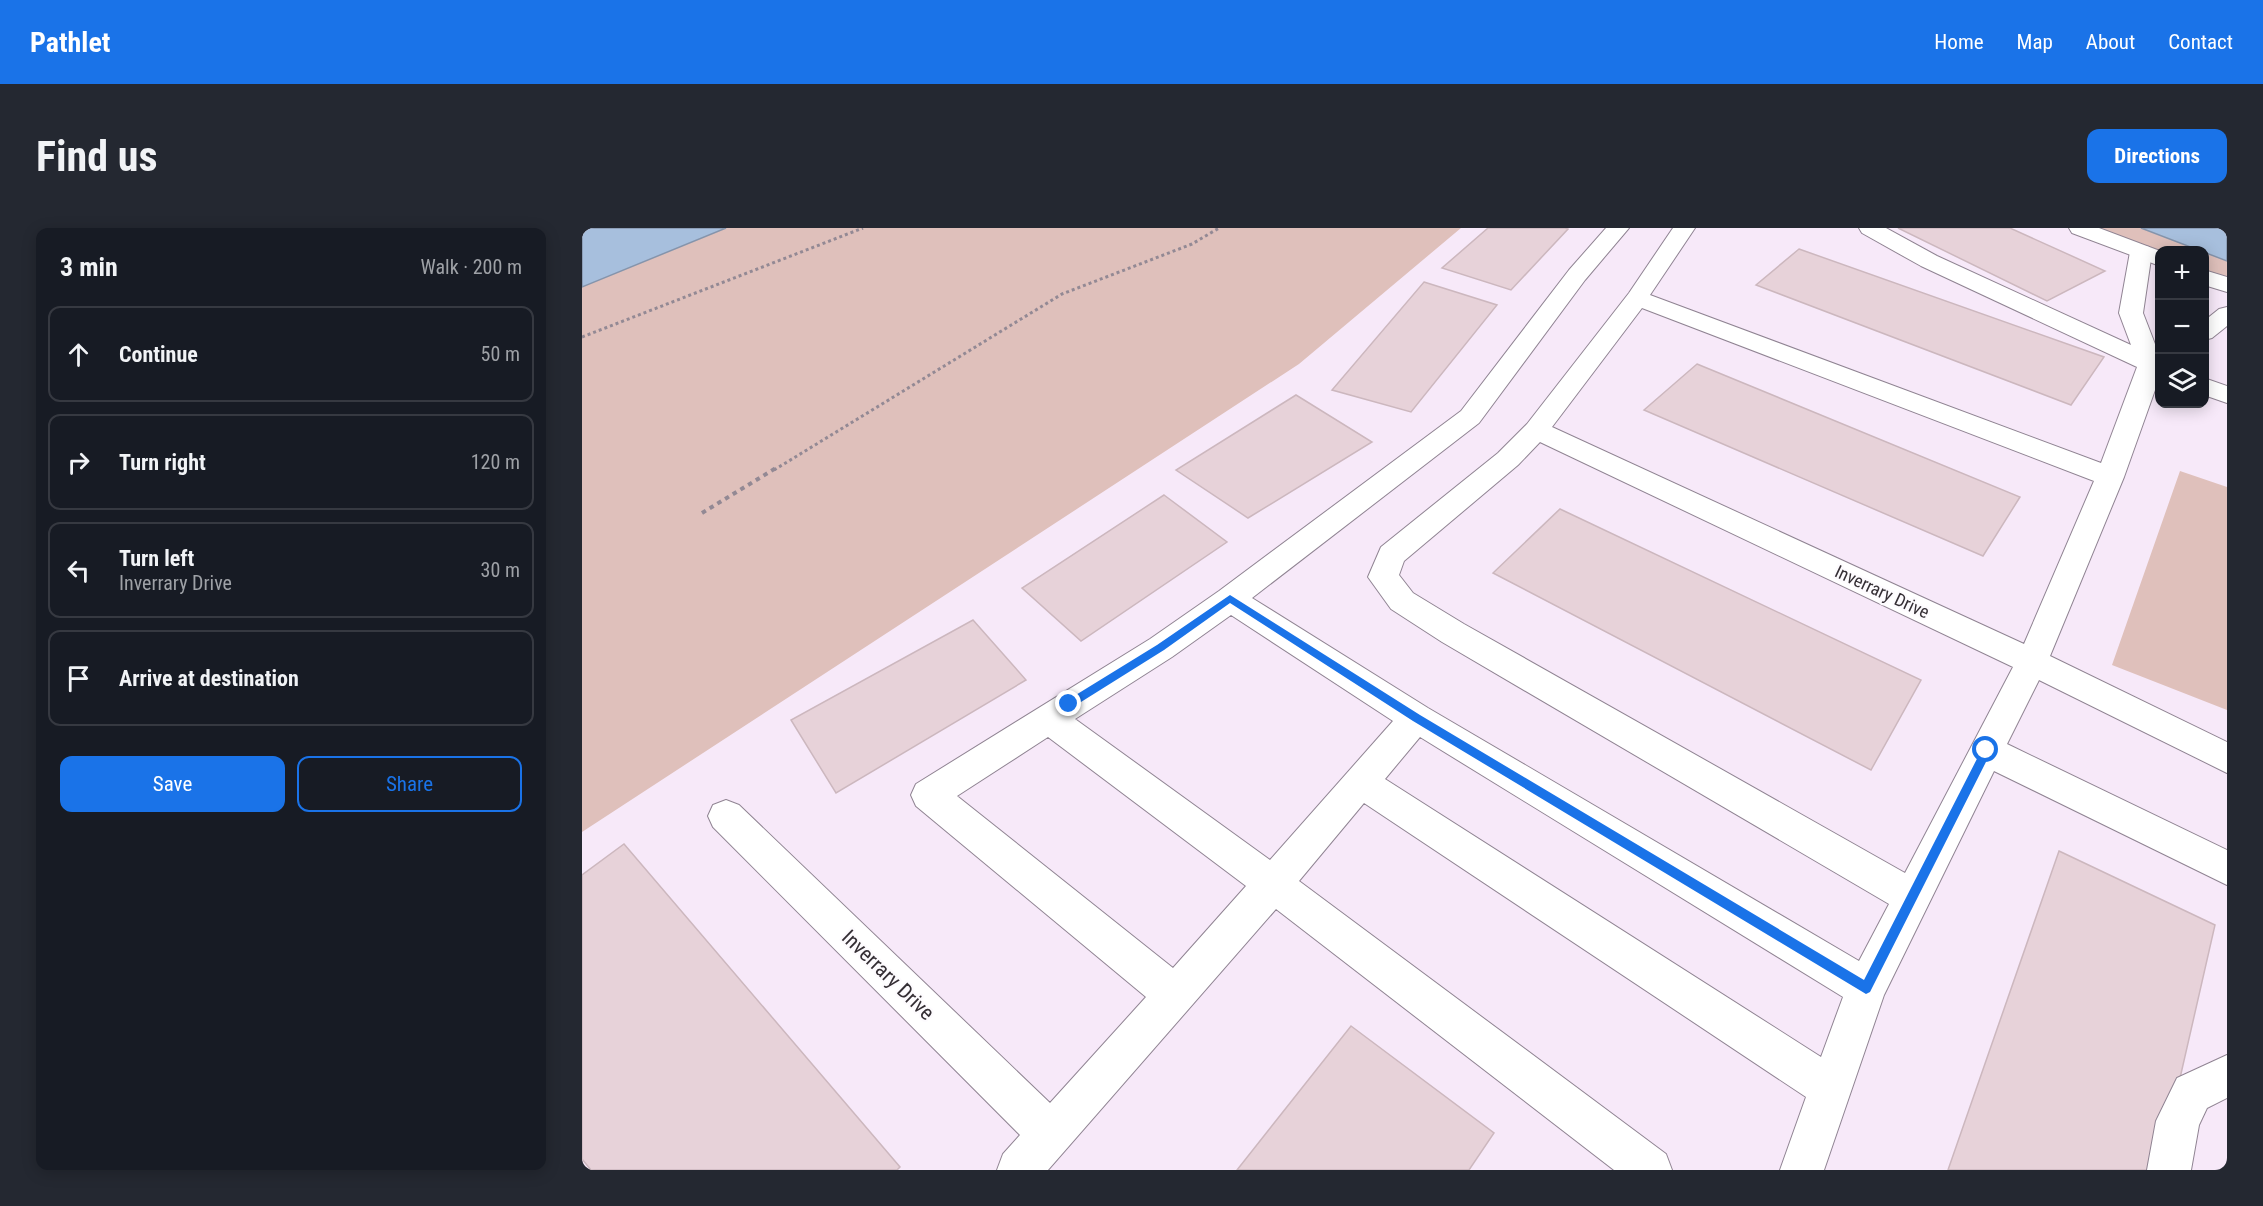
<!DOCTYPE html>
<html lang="en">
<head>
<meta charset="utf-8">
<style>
  body { margin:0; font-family:"Roboto Condensed",sans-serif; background:#242831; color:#f1f3f6 }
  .controls { position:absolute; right:18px; top:18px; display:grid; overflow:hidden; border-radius:12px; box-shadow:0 3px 15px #0003 }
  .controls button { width:54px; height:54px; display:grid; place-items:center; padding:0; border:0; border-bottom:2px solid #363941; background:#171b24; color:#f1f3f6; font:30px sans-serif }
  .stop { position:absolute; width:18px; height:18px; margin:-14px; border:4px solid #1a73e8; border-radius:50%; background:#fff }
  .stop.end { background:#1a73e8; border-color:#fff; box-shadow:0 2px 6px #0008 }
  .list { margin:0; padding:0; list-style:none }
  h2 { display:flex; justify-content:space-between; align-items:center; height:78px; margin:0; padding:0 24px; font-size:26px }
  h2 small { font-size:20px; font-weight:400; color:#9ea1a6 }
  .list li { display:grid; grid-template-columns:39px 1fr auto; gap:18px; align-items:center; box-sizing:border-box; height:96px; margin:0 12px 12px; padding:0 12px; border:2px solid #363941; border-radius:12px }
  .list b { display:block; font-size:22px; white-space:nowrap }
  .list p { margin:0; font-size:20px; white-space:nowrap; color:#9ea1a6 }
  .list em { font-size:20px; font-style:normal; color:#9ea1a6 }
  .actions { display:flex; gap:12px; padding:18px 24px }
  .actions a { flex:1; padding:14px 0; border:2px solid #1a73e8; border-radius:12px; text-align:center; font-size:21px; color:#1a73e8 }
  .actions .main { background:#1a73e8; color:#fff }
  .icon { flex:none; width:33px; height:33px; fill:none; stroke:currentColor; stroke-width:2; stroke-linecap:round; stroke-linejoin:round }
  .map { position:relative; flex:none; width:1645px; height:942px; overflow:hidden; border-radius:12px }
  header { display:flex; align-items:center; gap:36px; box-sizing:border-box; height:84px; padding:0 30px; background:#1a73e8; color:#fff }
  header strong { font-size:28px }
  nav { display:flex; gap:33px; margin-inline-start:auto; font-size:21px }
  .intro { display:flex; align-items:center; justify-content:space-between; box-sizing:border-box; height:144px; padding:0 36px }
  h1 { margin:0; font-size:42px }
  .button { padding:15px 27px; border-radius:12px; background:#1a73e8; color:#fff; font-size:21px; font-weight:700 }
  main { display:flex; gap:36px; padding:0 36px }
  aside { flex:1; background:#171b24; border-radius:12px; box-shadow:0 3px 15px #0003 }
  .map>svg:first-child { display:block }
  .green { fill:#dfc0bb }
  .water { fill:#a7bfdd; stroke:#8594ab; stroke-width:1.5 }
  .building { fill:#e7d2d9; stroke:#ccb7be; stroke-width:1.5 }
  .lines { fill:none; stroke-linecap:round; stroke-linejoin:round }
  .street-casing { stroke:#908493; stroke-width:2 }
  .secondary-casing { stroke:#908493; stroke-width:2 }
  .path-far1 { stroke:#938994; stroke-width:3; stroke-dasharray:3 3; stroke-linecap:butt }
  .path { stroke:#938994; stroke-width:4; stroke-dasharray:4.5 4.5; stroke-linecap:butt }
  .street { fill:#fff; fill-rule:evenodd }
  .secondary { fill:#fff; fill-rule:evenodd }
  .route { fill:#1a73e8 }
  .labels { text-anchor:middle; stroke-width:4.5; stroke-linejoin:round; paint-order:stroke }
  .street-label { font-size:18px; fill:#352f35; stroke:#fdfbfe }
  .near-street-label { font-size:21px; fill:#352f35; stroke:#fdfbfe }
</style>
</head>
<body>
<header>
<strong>Pathlet</strong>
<nav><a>Home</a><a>Map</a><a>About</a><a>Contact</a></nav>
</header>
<div class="intro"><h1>Find us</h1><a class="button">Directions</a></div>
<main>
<aside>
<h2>3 min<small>Walk · 200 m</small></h2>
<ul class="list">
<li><svg class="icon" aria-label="ahead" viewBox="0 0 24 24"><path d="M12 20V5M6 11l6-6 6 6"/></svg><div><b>Continue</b></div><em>50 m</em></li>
<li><svg class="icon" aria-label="right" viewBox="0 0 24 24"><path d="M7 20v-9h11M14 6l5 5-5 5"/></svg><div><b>Turn right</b></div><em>120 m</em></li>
<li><svg class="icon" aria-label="left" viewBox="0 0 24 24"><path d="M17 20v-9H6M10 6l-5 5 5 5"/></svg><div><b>Turn left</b><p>Inverrary Drive</p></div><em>30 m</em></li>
<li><svg class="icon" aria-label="arrive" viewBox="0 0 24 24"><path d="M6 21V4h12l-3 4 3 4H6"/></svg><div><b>Arrive at destination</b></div></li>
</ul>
<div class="actions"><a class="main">Save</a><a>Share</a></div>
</aside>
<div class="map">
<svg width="1645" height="942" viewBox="0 0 1645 942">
  <rect width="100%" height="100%" fill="#f7e9f9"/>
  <path class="green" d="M144 0H879L717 136 0 604V59Z
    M1498 0H1578L1645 22V57L1623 49 1622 22H1578L1577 31Z
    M1598 243 1645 259V482L1530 437Z"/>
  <path class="water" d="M0 0H144L0 59Z
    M1559 0H1645V33Z"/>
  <path class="building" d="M906 0H983L986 1 929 62 860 40Z
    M1316 0H1428L1523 43 1465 73Z
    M1217 21 1522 129 1489 177 1174 57Z
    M842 54 915 77 829 184 750 162Z
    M1115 136 1438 269 1401 328 1062 182Z
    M714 167 790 214 666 290 594 242Z
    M582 267 645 314 499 413 440 360Z
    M978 281 1339 452 1289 542 911 345Z
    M391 392 444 452 254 565 209 492Z
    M42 616 318 939 315 942H9L0 931V647Z
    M1477 623 1633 697 1577 942H1366Z
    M769 798 912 905 887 942H655Z"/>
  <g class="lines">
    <g class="street-casing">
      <path id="street" d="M1024 0H1047L1003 52 897 195 670 370 846 480 1277 733 1307 676 860 414 809 381 786 349 799 319 916 225 945 196 1047 65 1091 0H1113L1068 67 1519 235 1555 139 1339 38 1280 5 1277 0H1304L1355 28 1549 117 1537 85 1548 24 1551 19 1559 17 1567 19 1570 24 1561 85 1578 129V148L1542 249 1468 428 1645 514V545L1457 452 1425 516 1645 622V657L1412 543 1302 767 1242 942H1198L1224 869 782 575 717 653 1084 926 1090 942H1032L694 681 466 942H415L421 926 438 907 131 599 126 588 131 577 144 572 157 577 468 875 564 769 334 578 329 567 334 556 568 411 637 363 879 183 987 42ZM1060 80 1512 253 1442 416 970 199ZM958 214 1431 439 1323 645 882 396 831 365 817 347 822 333 936 237ZM649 387 811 493 688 632 493 491 590 429ZM466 509 664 658 591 740 375 568ZM838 509 1261 769 1239 829 803 551Z
        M1645 79V98L1630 110 1622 112V93L1637 81Z
        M1622 150 1645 158V175L1622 167Z
        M1645 827V870L1625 880 1617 897 1609 942H1565L1574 893 1595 850Z"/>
    </g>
    <g class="secondary-casing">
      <path id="secondary" d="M1487 0H1517L1578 23V38L1490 5Z
        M1622 42 1645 49V64L1622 57Z"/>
    </g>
    <path class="path-far1" d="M0 109 281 0
      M192 242 480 66 610 16 637 0"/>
    <path class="path" d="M120 285 194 240"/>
    <use href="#street" class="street"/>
    <use href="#secondary" class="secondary"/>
  </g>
  <path class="route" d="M648 367 838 487 1282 752 1401 519H1408L1410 522 1288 764 1284 766 831 493 648 375 582 422 491 479H484V473L575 417Z"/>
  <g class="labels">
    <g class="street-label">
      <text transform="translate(1300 364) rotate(25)" y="6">Inverrary Drive</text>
    </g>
    <g class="near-street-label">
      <text transform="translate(306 747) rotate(44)" y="7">Inverrary Drive</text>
    </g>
  </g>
</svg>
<div class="controls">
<button>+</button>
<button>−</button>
<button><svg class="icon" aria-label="layers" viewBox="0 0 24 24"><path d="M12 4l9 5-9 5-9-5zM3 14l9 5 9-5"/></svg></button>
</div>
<div class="stop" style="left:1404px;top:522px"></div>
<div class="stop end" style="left:487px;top:476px"></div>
</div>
</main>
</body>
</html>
